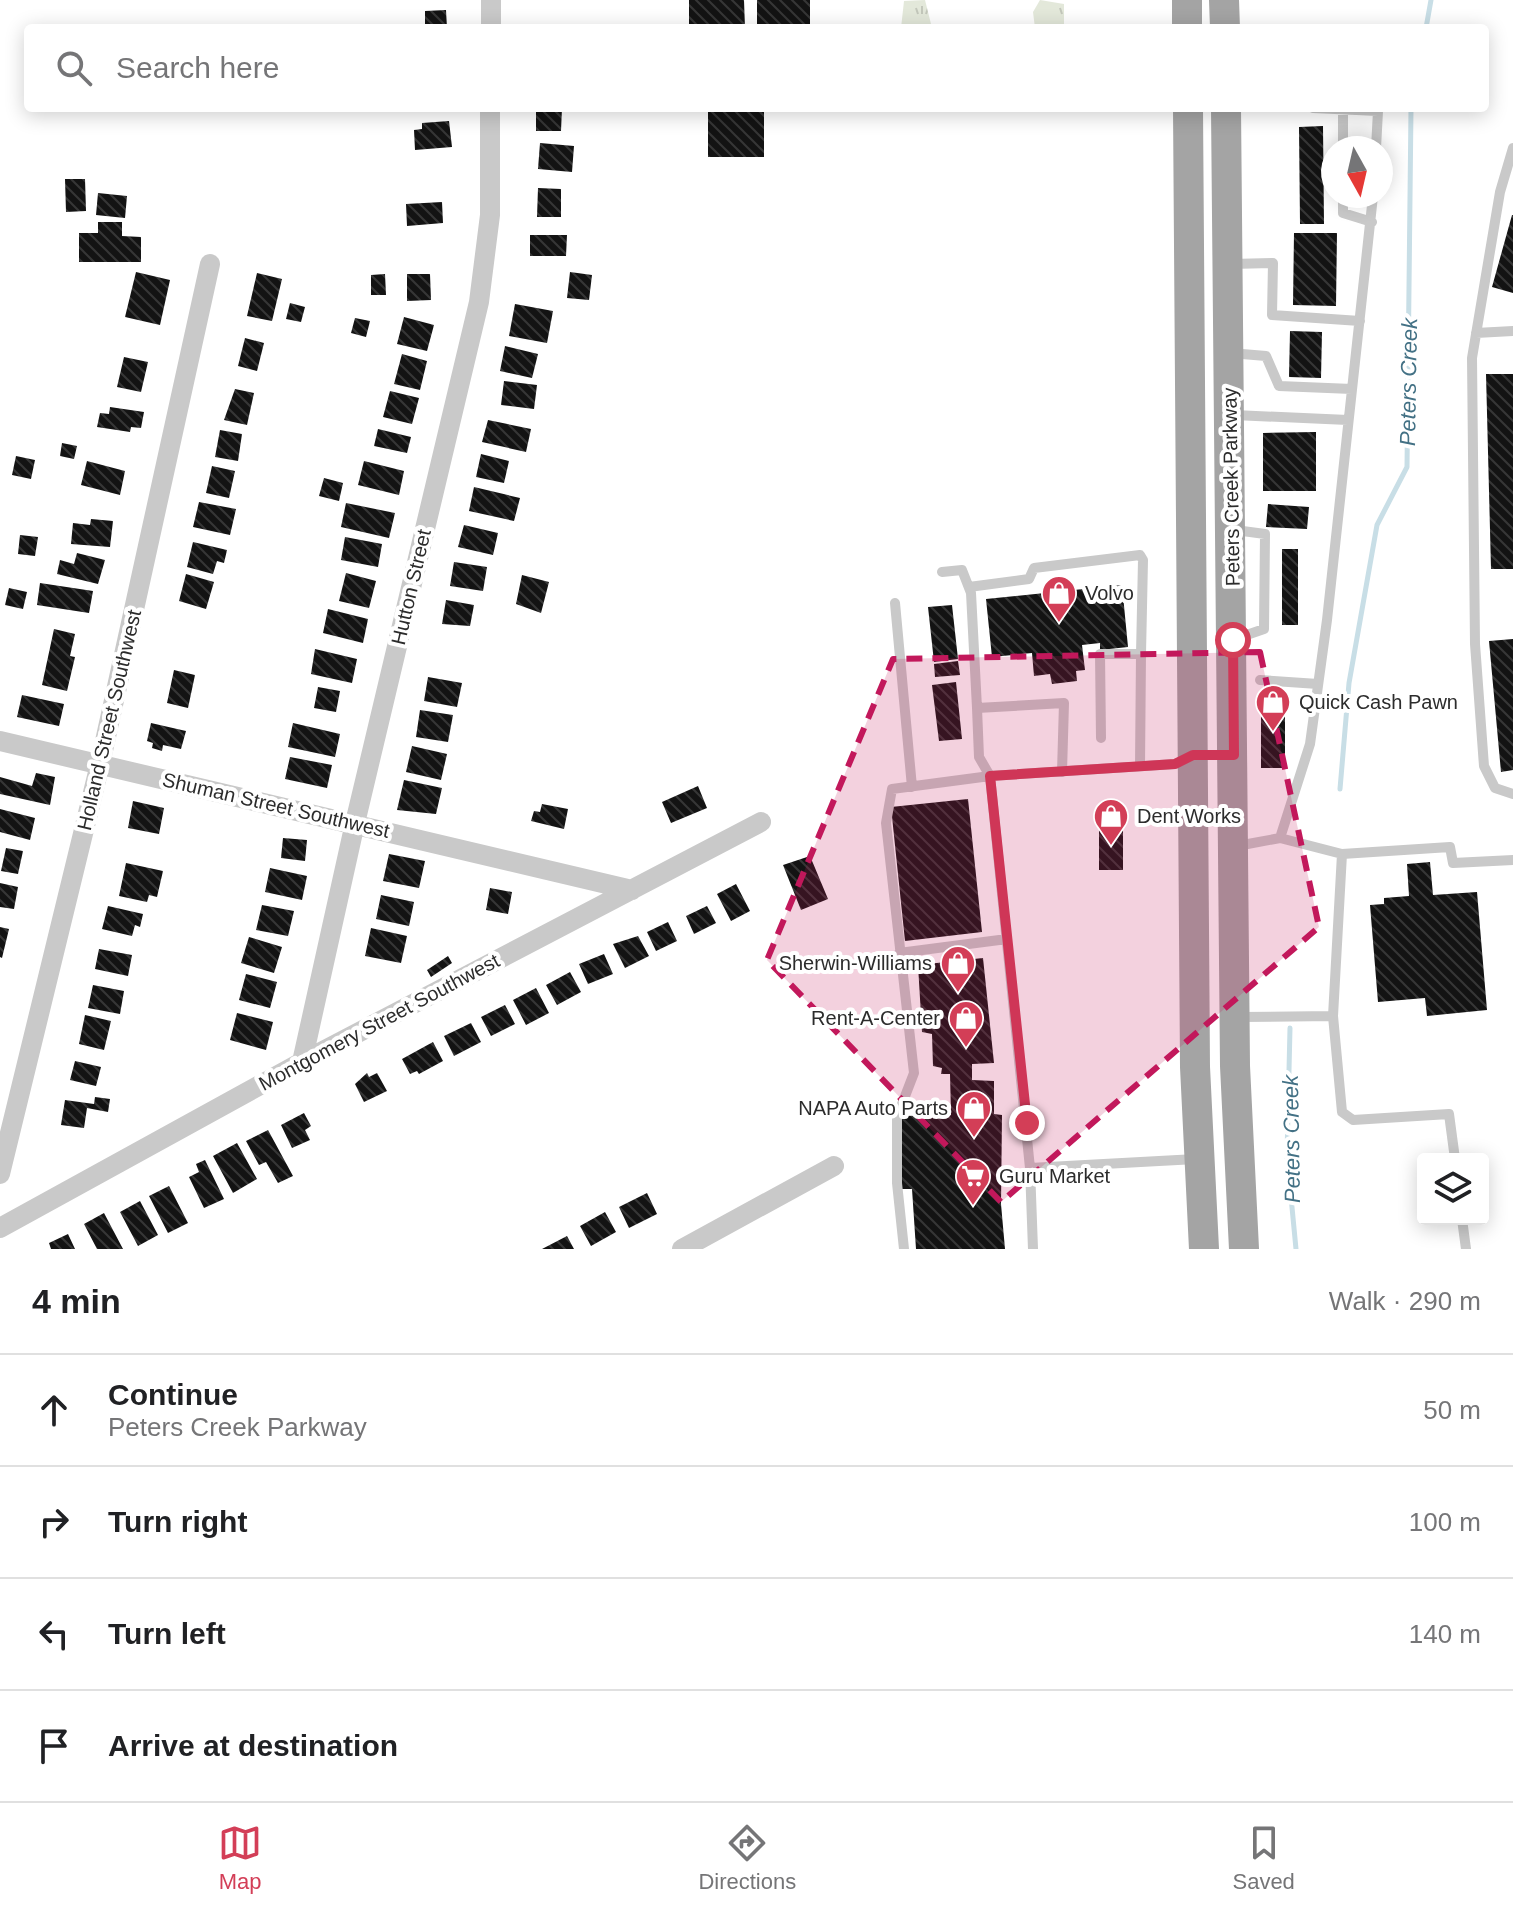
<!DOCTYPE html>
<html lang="en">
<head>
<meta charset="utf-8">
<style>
  body { margin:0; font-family:Arial,sans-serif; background:#f6f6f6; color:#202124 }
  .controls { position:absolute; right:24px; bottom:24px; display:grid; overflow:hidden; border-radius:8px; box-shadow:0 4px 20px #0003 }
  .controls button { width:72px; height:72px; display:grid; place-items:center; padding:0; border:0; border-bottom:2px solid #e0e0e0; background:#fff; color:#202124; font:40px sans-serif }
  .compass { position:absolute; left:1321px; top:136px; width:72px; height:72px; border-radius:50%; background:#fff; box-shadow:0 4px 20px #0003; rotate:172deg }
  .stop { position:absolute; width:24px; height:24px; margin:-18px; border:6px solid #d33e57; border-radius:50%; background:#fff }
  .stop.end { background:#d33e57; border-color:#fff; box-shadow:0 2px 8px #0008 }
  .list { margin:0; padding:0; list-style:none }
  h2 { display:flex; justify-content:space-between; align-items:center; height:104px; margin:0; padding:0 32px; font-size:34px }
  h2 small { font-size:26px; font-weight:400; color:#757577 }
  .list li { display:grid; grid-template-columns:52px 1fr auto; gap:24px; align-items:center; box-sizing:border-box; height:112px; padding:0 32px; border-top:2px solid #e0e0e0 }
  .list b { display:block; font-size:30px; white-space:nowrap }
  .list p { margin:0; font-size:26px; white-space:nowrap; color:#757577 }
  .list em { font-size:26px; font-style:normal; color:#757577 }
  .icon { flex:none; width:44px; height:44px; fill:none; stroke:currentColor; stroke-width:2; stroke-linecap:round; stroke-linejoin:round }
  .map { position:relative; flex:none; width:1513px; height:1249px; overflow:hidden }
  .search { position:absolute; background:#fff; box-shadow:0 4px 20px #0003; left:24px; right:24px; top:24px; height:88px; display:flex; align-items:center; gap:20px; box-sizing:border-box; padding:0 28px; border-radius:8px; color:#757577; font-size:30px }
  .sheet { height:552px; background:#fff }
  nav { display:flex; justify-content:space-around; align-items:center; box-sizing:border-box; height:112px; border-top:2px solid #e0e0e0; background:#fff; font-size:22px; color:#757577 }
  nav a { display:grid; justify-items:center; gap:4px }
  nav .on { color:#d33e57 }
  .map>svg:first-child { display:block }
  .grass { fill:url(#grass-tufts) }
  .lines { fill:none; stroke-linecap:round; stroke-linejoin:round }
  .stream { stroke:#c8dee6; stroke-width:5 }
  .building { fill:url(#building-back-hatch) }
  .lane { stroke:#c9c9c9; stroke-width:10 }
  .street { stroke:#c9c9c9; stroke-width:20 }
  .primary { stroke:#a4a4a4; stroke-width:30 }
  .route { stroke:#d33e57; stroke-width:10 }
  .marked { fill:#c2185b; fill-opacity:0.2; stroke:#c2185b; stroke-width:6; stroke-dasharray:16 10; stroke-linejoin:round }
  .labels { text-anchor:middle; stroke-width:8; stroke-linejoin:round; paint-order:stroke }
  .street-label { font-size:20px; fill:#2c2c2c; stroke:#fff }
  .poi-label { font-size:20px; fill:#2c2c2c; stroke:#fff; text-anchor:start }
  .water-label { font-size:22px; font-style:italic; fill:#437185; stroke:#fff }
</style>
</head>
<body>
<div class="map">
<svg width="1513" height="1249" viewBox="0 0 1513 1249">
  <defs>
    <pattern id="grass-tufts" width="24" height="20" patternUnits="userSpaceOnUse" patternTransform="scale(2)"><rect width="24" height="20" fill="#e3e8da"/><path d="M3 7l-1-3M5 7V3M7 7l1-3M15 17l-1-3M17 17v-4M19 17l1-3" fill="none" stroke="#c3c7bb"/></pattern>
    <pattern id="building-back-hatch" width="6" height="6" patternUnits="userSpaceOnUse" patternTransform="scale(2)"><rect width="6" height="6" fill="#131313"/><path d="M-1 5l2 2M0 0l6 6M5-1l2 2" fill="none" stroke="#363636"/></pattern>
  </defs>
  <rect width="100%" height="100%" fill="#fff"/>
  <path class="grass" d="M925 0 932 28H901L904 1Z
    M1040 0 1064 4V28H1035L1033 12Z"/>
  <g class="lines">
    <path class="stream" d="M1426 28 1431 0
      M1340 789 1349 683 1377 525 1407 467 1411 108
      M1290 1028 1287 1155 1296 1249"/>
  </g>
  <path class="building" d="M689 0H744L745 28H689Z
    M757 0H810V28H757Z
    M446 10 447 28H425V11Z
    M536 108H562L561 131H536Z
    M708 108H764V157H708Z
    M449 121 452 147 415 150 414 130 422 129V123Z
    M1323 126 1324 224H1300L1299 127Z
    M540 143 574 146 572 172 538 169Z
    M65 179H85L86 211 66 212Z
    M538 188 561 189V217H537Z
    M98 193 127 196 125 218 96 215Z
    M442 202 443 223 407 226 406 204Z
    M1512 215H1513V293L1492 287Z
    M98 222H122V236L141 237V262H79V233H98Z
    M1294 233H1337L1336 306 1293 305Z
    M530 235H567L566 256H530Z
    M136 272 170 280 160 325 125 317Z
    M570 272 592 275 589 300 567 298Z
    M257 273 282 279 272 321 247 316Z
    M385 274 386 295H371V275Z
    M407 274H430L431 300 407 301Z
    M290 303 305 307 301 322 286 319Z
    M515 304 553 311 547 343 509 336Z
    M404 317 434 325 427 351 397 344Z
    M355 318 370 321 366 337 351 333Z
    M1290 331 1322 332 1321 378 1289 377Z
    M245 338 264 343 257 371 238 366Z
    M505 346 538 354 532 378 500 371Z
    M402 354 427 361 420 390 394 384Z
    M124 357 148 362 141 392 117 387Z
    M1486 374H1513V569H1491Z
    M504 381 537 385 534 409 501 405Z
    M235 389 254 393 247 425 224 420Z
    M390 391 419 398 412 424 383 417Z
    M110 407 144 412 141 428 131 427 130 432 97 427 100 413 109 414Z
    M488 420 531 429 526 452 482 442Z
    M378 429 411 437 407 453 374 446Z
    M220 430 242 434 238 461 215 457Z
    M1316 432V491H1263V433Z
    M62 443 77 446 74 459 60 456Z
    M481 454 509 461 504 483 476 477Z
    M16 456 35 460 31 479 12 475Z
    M87 461 125 471 120 495 81 485Z
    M364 461 404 471 399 495 358 485Z
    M212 466 235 471 229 498 206 493Z
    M324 478 343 483 339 501 319 496Z
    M474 487 520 498 514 521 469 511Z
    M199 502 236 509 230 535 193 527Z
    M346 503 395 513 389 538 341 527Z
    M1268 504 1309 507 1307 529 1266 527Z
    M91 519 113 521 110 547 71 544 73 523 90 525Z
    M464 525 498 533 493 555 458 547Z
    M20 535 38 537 35 556 18 554Z
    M345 537 382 544 378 567 341 560Z
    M193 542 227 550 224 563 217 561 213 574 187 567Z
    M1282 549H1298V625H1282Z
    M77 553 105 560 98 584 57 574 60 560 74 564Z
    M454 562 487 567 483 591 450 586Z
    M346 573 376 581 369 608 339 601Z
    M186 574 214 582 206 609 179 601Z
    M522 575 549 582 541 613 516 604Z
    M40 583 93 591 89 613 37 605Z
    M1122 585 1128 647 1100 650V643L1082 645 1085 670 1076 671 1077 681 1052 684 1050 674 1034 676 1032 653 992 657 986 599Z
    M9 588 27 592 23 609 5 605Z
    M446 600 474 605 470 626 442 624Z
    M952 605 958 659 934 662 928 607Z
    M328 609 368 619 363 643 323 633Z
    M54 629 75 634 70 656 75 657 67 691 42 685Z
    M1513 639V770L1501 772 1489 641Z
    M315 649 357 659 352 683 311 674Z
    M958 661 960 675 935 677 934 664Z
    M174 670 195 675 188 708 167 703Z
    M428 677 462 683 457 707 424 701Z
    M956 682 962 739 939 741 932 685Z
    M318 687 340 691 336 712 314 708Z
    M22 695 64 704 59 726 17 717Z
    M1261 704H1285V768H1261Z
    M420 710 453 715 448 742 416 737Z
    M151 723 186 731 181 749 163 745 162 751 152 748 153 743 147 741Z
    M293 723 340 734 335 757 288 747Z
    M412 746 447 754 441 780 406 772Z
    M290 757 332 765 327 788 285 779Z
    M36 773 55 777 50 805 0 794V777L32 786Z
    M404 780 442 788 436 814 397 810Z
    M698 786 707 808 671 823 662 802Z
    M968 799 982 932 905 941 891 807Z
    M133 801 164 808 159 834 128 828Z
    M542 804 568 809 564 829 531 821 534 811 540 812Z
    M0 809 35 818 30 840 0 832Z
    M1099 818H1123V870H1099Z
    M283 838 307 840 305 861 281 858Z
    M6 848 23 851 18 874 1 871Z
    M389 854 425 861 419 888 383 881Z
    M810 856 828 899 801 910 783 865Z
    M1430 862 1433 895 1477 892 1487 1010 1427 1016 1425 998 1378 1002 1370 905 1384 904V898L1409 896 1407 864Z
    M126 863 163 871 157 897 149 895 147 902 119 896Z
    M270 868 307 876 302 900 265 892Z
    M0 883 18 887 14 909 0 907Z
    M736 884 750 911 731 921 717 894Z
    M490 888 512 892 508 914 486 910Z
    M381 895 414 902 409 926 376 919Z
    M262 905 294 911 288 936 256 930Z
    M108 906 143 914 140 927 135 925 132 936 102 929Z
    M707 906 716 923 694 934 686 916Z
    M668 922 677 941 656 951 647 932Z
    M0 927 9 929 2 958 0 957Z
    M371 928 407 936 401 963 365 956Z
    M638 936 649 956 625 968 613 944Z
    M249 937 282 947 274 973 241 963Z
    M99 949 132 955 128 976 95 969Z
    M604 954 613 974 588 984 579 964Z
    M448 956 452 963 431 977 427 970Z
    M983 958 994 1063 972 1064V1080L994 1081V1114L1002 1115 1001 1204 1005 1249H916L912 1189H901L902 1116 951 1115 950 1074H941L942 1068 933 1066 932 1034 922 1032 918 965Z
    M570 972 581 992 557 1005 546 985Z
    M246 974 277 982 270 1008 239 1000Z
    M93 985 124 991 120 1014 88 1008Z
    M536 988 549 1013 526 1025 513 1000Z
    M505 1005 515 1024 491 1036 481 1017Z
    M237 1013 273 1022 266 1050 230 1040Z
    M85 1015 111 1021 104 1050 79 1044Z
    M471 1023 481 1042 454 1056 444 1036Z
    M433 1042 443 1061 419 1074 417 1071 410 1074 402 1059Z
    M75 1061 101 1067 96 1086 70 1080Z
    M367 1073 369 1077 377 1073 387 1091 364 1102 355 1084Z
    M95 1097 110 1099 108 1112 87 1108 84 1128 61 1125 65 1100 94 1104Z
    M304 1113 311 1126 305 1130 310 1140 292 1148 281 1125Z
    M268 1130 293 1176 278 1183 266 1162 259 1165 246 1141Z
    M237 1143 257 1179 233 1193 213 1156Z
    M205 1160 224 1199 204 1208 189 1177 199 1172 196 1164Z
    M169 1186 188 1223 168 1233 149 1196Z
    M647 1193 657 1214 629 1228 619 1207Z
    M140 1201 158 1235 138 1246 120 1212Z
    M605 1212 616 1232 591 1246 580 1226Z
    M104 1213 123 1249H97L84 1224Z
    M68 1234 75 1249H51L49 1243Z
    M567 1236 574 1249H542Z"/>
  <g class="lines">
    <path class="lane" d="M1313 108 1378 111 1376 148
      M1343 109V148
      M1513 148 1500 192 1472 358 1475 644 1484 766 1495 788 1513 794
      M1343 196V213L1372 222
      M1231 264 1273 263 1272 315 1360 321
      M1476 333 1513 331
      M1230 353 1266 356 1279 386 1352 389
      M1234 415 1348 420
      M942 572 962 570 971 593 977 708
      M969 587 1029 579 1034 568 1140 555 1143 560 1141 654
      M895 603 912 787
      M1235 639 1264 629 1265 534 1235 530
      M1260 680 1318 684
      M1101 738 1100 654H1141L1140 766
      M1188 758 1175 764 990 776 1030 1168 1196 1159
      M1280 838 1342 854 1450 847 1453 863 1513 860
      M1237 846 1280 838 1310 744 1327 620 1373 196
      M1342 854 1333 1016 1342 1112 1353 1120 1449 1114 1455 1159
      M899 953 1007 939
      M1239 1017 1333 1016
      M1030 1168 1033 1249
      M1462 1219 1466 1249
      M904 1249 897 1183V1117L914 1073 886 823 892 789 990 776 979 757 977 708 1064 703 1062 772"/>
    <path class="street" d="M491 28V0
      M0 741 632 890
      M302 1062 355 823 479 302 490 215V108
      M0 1174 100 764 210 264
      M0 1228 302 1062 761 822
      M682 1249 834 1166"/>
    <path class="primary" d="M1187 0V28
      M1224 0 1225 28
      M1188 108 1195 1067 1204 1249
      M1226 108 1235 1066 1244 1249"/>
  </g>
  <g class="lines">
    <path class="route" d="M1027 1123 990 776 1175 764 1193 755H1234L1233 640"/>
  </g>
  <path class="marked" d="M1260 652 1319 927 1001 1202 767 960 893 659Z"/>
  <defs>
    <g id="shop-pin" transform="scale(1.8)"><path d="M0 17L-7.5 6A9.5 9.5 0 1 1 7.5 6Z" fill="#d33e57" stroke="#fff"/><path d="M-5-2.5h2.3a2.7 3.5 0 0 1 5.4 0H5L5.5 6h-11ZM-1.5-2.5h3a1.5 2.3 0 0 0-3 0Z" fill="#fff"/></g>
    <g id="supermarket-pin" transform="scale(1.8)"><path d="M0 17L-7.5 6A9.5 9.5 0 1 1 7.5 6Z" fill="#d33e57" stroke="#fff"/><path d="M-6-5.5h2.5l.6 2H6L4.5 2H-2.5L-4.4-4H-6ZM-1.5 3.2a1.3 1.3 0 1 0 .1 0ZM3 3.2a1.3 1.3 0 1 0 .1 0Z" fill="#fff"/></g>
  </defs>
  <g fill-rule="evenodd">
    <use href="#shop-pin" x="1059" y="593"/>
    <use href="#shop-pin" x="1273" y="702"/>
    <use href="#shop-pin" x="1111" y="816"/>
    <use href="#shop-pin" x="958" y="963"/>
    <use href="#shop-pin" x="966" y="1018"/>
    <use href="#shop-pin" x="974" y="1108"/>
    <use href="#supermarket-pin" x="973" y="1176"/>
  </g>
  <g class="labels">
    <g class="street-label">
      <text transform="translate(1231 487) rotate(-91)" y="7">Peters Creek Parkway</text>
      <text transform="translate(411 587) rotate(-77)" y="7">Hutton Street</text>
      <text transform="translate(109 720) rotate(-77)" y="7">Holland Street Southwest</text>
      <text transform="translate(276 805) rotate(13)" y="7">Shuman Street Southwest</text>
      <text transform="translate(379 1022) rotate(-28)" y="7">Montgomery Street Southwest</text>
    </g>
    <g class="poi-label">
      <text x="1085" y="600">Volvo</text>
      <text x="1299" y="709">Quick Cash Pawn</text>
      <text x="1137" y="823">Dent Works</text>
      <text x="932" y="970" text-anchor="end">Sherwin-Williams</text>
      <text x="940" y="1025" text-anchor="end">Rent-A-Center</text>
      <text x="948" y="1115" text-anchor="end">NAPA Auto Parts</text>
      <text x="999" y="1183">Guru Market</text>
    </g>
    <g class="water-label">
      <text transform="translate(1408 382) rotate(-89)" y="8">Peters Creek</text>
      <text transform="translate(1291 1139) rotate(-91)" y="8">Peters Creek</text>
    </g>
  </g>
</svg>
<div class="controls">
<button><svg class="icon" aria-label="layers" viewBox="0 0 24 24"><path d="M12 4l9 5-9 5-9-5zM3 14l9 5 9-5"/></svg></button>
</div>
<svg class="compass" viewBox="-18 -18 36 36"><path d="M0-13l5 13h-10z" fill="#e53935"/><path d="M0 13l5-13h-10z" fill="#757577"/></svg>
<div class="stop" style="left:1233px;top:640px"></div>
<div class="stop end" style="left:1027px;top:1123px"></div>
<div class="search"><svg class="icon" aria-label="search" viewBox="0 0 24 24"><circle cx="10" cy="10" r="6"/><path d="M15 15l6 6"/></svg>Search here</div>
</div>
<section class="sheet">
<h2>4 min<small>Walk · 290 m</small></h2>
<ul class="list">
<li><svg class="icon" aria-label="ahead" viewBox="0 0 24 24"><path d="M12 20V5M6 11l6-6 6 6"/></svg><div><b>Continue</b><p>Peters Creek Parkway</p></div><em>50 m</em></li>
<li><svg class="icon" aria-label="right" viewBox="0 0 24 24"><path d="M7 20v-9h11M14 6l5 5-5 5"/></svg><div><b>Turn right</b></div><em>100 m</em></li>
<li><svg class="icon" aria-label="left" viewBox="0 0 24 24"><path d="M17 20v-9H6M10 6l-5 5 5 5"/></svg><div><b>Turn left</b></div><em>140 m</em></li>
<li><svg class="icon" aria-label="arrive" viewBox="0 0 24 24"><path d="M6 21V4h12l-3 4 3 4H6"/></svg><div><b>Arrive at destination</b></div></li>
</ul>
</section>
<nav>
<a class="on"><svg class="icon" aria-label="map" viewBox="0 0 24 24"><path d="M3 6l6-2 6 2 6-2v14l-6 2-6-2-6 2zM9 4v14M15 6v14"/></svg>Map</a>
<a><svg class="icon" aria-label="directions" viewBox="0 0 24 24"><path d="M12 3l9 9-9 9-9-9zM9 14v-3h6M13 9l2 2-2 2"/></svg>Directions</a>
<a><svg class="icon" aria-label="saved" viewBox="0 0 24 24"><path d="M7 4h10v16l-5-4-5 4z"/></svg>Saved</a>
</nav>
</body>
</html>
